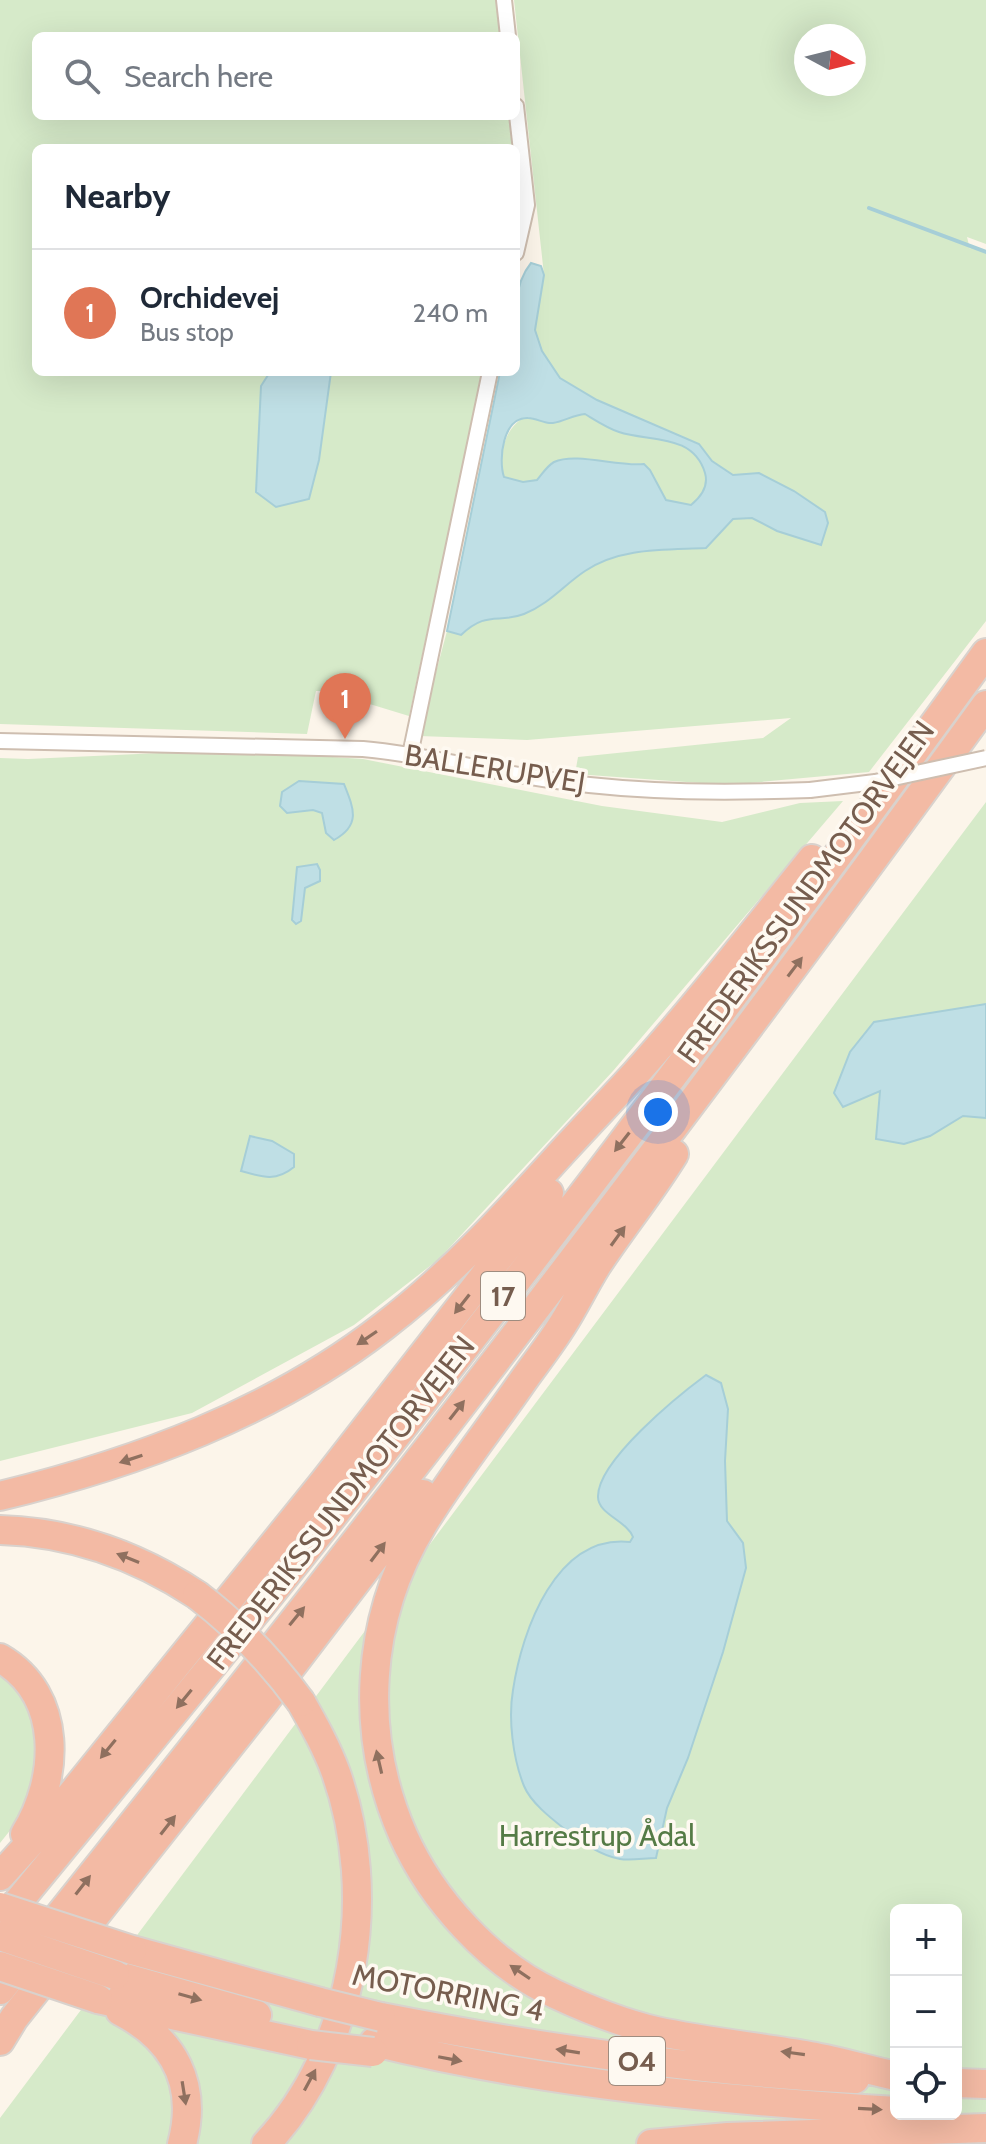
<!DOCTYPE html>
<html lang="en">
<head>
<meta charset="utf-8">
<style>
  body { margin:0; font-family:Cabin,sans-serif; background:#f2f2f3; color:#1f2937 }
  .controls { position:absolute; right:24px; bottom:24px; display:grid; overflow:hidden; border-radius:12px; box-shadow:0 8px 32px #0002 }
  .controls button { width:72px; height:72px; display:grid; place-items:center; padding:0; border:0; border-bottom:2px solid #e0e1e3; background:#fff; color:#1f2937; font:40px sans-serif }
  .compass { position:absolute; left:794px; top:24px; width:72px; height:72px; border-radius:50%; background:#fff; box-shadow:0 8px 32px #0002; rotate:97deg }
  .you { position:absolute; left:658px; top:1112px; width:28px; height:28px; margin:-20px; border:6px solid #fff; border-radius:50%; background:#1a73e8; box-shadow:0 0 0 12px #1a73e833 }
  .badge { display:grid; place-items:center; width:52px; height:52px; border-radius:50%; background:#e07656; color:#fff; font-size:26px; font-weight:700 }
  .pin { position:absolute; translate:-50% -66px; filter:drop-shadow(0 2px 4px #0008) }
  .pin::after { content:''; position:absolute; top:42px; width:28px; height:24px; background:inherit; clip-path:polygon(0 0,100% 0,50% 100%) }
  .list { margin:0; padding:0; list-style:none }
  h2 { display:flex; justify-content:space-between; align-items:center; height:104px; margin:0; padding:0 32px; font-size:34px }
  h2 small { font-size:26px; font-weight:400; color:#747a83 }
  .list li { display:grid; grid-template-columns:52px 1fr auto; gap:24px; align-items:center; box-sizing:border-box; height:128px; padding:0 32px; border-top:2px solid #e0e1e3 }
  .list b { display:block; font-size:30px; white-space:nowrap }
  .list p { margin:0; font-size:26px; white-space:nowrap; color:#747a83 }
  .list em { font-size:26px; font-style:normal; color:#747a83 }
  .icon { flex:none; width:44px; height:44px; fill:none; stroke:currentColor; stroke-width:2; stroke-linecap:round; stroke-linejoin:round }
  .map { position:relative; flex:none; width:986px; height:2144px; overflow:hidden }
  .search { position:absolute; background:#fff; box-shadow:0 8px 32px #0002; left:32px; top:32px; width:488px; height:88px; display:flex; align-items:center; gap:20px; box-sizing:border-box; padding:0 28px; border-radius:12px; color:#747a83; font-size:30px }
  .panel { position:absolute; background:#fff; box-shadow:0 8px 32px #0002; left:32px; top:144px; width:488px; height:232px; border-radius:12px }
  .map>svg:first-child { display:block }
  .green { fill:#d6eac9; fill-rule:evenodd }
  .water { fill:#bfdfe5; stroke:#a6ced7; stroke-width:2; fill-rule:evenodd }
  .lines { fill:none; stroke-linecap:round; stroke-linejoin:round }
  .stream { stroke:#a6ced7; stroke-width:4 }
  .street-casing { stroke:#cebeb0; stroke-width:18 }
  .highway-casing { stroke:#d9d2cd; stroke-width:32 }
  .street { stroke:#fff; stroke-width:14 }
  .highway { stroke:#f3baa4; stroke-width:28 }
  .street-bridge-casing { stroke:#cebeb0; stroke-width:18; stroke-linecap:butt }
  .highway-bridge-casing { stroke:#d9d2cd; stroke-width:32; stroke-linecap:butt }
  .street-bridge { stroke:#fff; stroke-width:14 }
  .highway-bridge { stroke:#f3baa4; stroke-width:28 }
  .oneway { fill:#8f705f }
  .labels { text-anchor:middle; stroke-width:7; stroke-linejoin:round; paint-order:stroke }
  .shield { fill:#fef9f1; stroke:#9f8c7f; stroke-width:2 }
  .shield-label { font-size:28px; font-weight:bold; fill:#765d4e }
  .street-label { font-size:30px; fill:#765d4e; stroke:#fef9f1 }
  .park-label { font-size:30px; fill:#557b46; stroke:#fef9f1 }
</style>
</head>
<body>
<div class="map">
<svg width="986" height="2144" viewBox="0 0 986 2144">
  <rect width="100%" height="100%" fill="#fcf5ea"/>
  <path class="green" d="M0 0H497L500 36H36V116H509L512 148H36V372H483L409 716 327 691H316L307 734 0 724Z
    M514 0H986V244L967 237 970 249 971 246 986 253V621L869 772 728 785 575 774 578 757 763 738 791 718 527 740 419 736 447 631 461 635C487 611 498 624 524 614 549 604 564 585 585 571 620 547 666 550 706 548L733 519 752 518 777 531 820 545 825 512 794 491 759 473 733 475 712 461 699 444 597 400 560 378 542 351 535 330 544 275ZM806 36H854V84H806Z
    M585 414C595 420 607 428 619 432 649 442 693 433 705 473 709 487 700 497 691 505L666 500 650 470 644 464 552 462 537 480 523 482 504 477C498 456 504 428 525 417 537 420 546 423 558 421 568 419 574 415 585 414Z
    M182 752 287 754 363 759 602 806 722 822 800 803 843 801 613 1071 439 1259 354 1325 192 1413 0 1461V758L28 759Z
    M986 802V2144H0V2118ZM896 1910H956V2114H896Z
    M0 1673 11 1679 26 1704 40 1740 33 1792 16 1823 0 1843Z"/>
  <path class="water" d="M531 263 541 266 544 275 535 330 542 351 560 378 597 400 699 444 712 461 733 475 759 473 794 491 825 512 828 523 821 545 777 531 752 518 733 519 706 548C666 550 620 547 585 571 564 585 549 604 524 614 498 624 487 610 461 635L447 631 500 372H516C516 337 508 291 531 263ZM585 414C595 420 607 428 619 432 649 442 693 433 705 473 709 487 701 497 691 505L666 500 650 470 644 464C618 467 576 452 554 462 548 465 542 474 537 480L523 482 504 477C498 459 503 417 528 418 537 418 544 424 553 423 565 421 573 415 585 414Z
    M270 372H331L319 460 309 499 276 507 256 492 261 386Z
    M299 781 344 784C354 809 361 825 334 840L326 833 322 813 313 810 287 813 280 806 282 792Z
    M317 864 320 870V881L305 888 301 921 296 924 292 920 297 867Z
    M986 1004V1118L963 1116 930 1136 904 1144 876 1139 880 1091 843 1107 834 1093 850 1052 874 1022Z
    M250 1136 272 1141 294 1154V1167C276 1182 262 1177 241 1171Z
    M706 1375 721 1383 728 1409 725 1461 727 1521 743 1543 746 1568 723 1652 688 1758 667 1808 656 1858C645 1858 631 1861 620 1859 602 1856 580 1842 566 1830 552 1819 531 1803 524 1786 513 1759 508 1719 513 1690 522 1630 556 1534 630 1542L633 1537C627 1521 598 1514 598 1497 597 1461 679 1395 706 1375Z"/>
  <g class="lines">
    <path class="stream" d="M869 208 986 252"/>
    <g class="street-casing">
      <path id="street" d="M504 0 508 36
        M516 106 527 205 516 253
        M0 741 363 749C431 755 497 774 564 782 646 793 727 793 810 790
        M410 755 490 372"/>
    </g>
    <g class="highway-casing">
      <path id="highway" d="M674 1154C650 1193 622 1227 597 1265 585 1284 575 1305 563 1324 550 1345 534 1365 520 1385 488 1431 452 1476 423 1524 365 1619 359 1734 403 1835 432 1900 490 1964 555 1994 587 2009 622 2023 656 2031 707 2042 759 2047 810 2056 839 2061 868 2070 896 2076
        M0 1496C136 1463 272 1413 384 1326 452 1274 508 1212 565 1149 588 1124 612 1099 635 1074 697 1005 754 931 812 859
        M0 1530C71 1532 138 1556 197 1595
        M0 1658C64 1695 59 1779 25 1834
        M0 1876 50 1821 323 1483 549 1193
        M0 1924C99 1803 199 1683 297 1561 533 1264 763 960 986 653
        M132 1950 320 2002
        M115 1975 257 2015
        M0 1990C108 1854 217 1719 324 1582 550 1293 771 1001 986 705
        M98 1999 311 2045
        M120 2011C174 2039 198 2084 182 2144
        M381 2017C539 2048 695 2071 855 2079
        M0 2041 14 2018 265 1701 423 1494
        M374 2042C545 2084 720 2100 896 2111
        M956 2083 986 2084
        M266 2144C356 2048 379 1895 336 1773 327 1748 314 1725 301 1702
        M651 2144 728 2137 986 2128"/>
    </g>
    <use href="#street" class="street"/>
    <use href="#highway" class="highway"/>
    <g class="street-bridge-casing">
      <path id="street-bridge" d="M810 790 875 782 986 758"/>
    </g>
    <g class="highway-bridge-casing">
      <path id="highway-bridge" d="M197 1595C238 1626 271 1661 301 1702
        M0 1907 132 1950
        M0 1936 115 1975
        M0 1966 98 1999
        M320 2002 381 2017
        M311 2045 373 2052"/>
    </g>
    <use href="#street-bridge" class="street-bridge"/>
    <use href="#highway-bridge" class="highway-bridge"/>
  </g>
  <defs><path id="oneway-solid" d="M-6-.8H1V-3.2L6.5 0L1 3.2V.8H-6Z" transform="scale(2)"/></defs>
  <g class="oneway">
    <use href="#oneway-solid" transform="translate(795 967) rotate(-53)"/>
    <use href="#oneway-solid" transform="translate(622 1142) rotate(128)"/>
    <use href="#oneway-solid" transform="translate(618 1236) rotate(-54)"/>
    <use href="#oneway-solid" transform="translate(462 1304) rotate(128)"/>
    <use href="#oneway-solid" transform="translate(367 1338) rotate(146)"/>
    <use href="#oneway-solid" transform="translate(457 1410) rotate(-52)"/>
    <use href="#oneway-solid" transform="translate(131 1459) rotate(162)"/>
    <use href="#oneway-solid" transform="translate(378 1552) rotate(-53)"/>
    <use href="#oneway-solid" transform="translate(128 1558) rotate(-158)"/>
    <use href="#oneway-solid" transform="translate(297 1616) rotate(-51)"/>
    <use href="#oneway-solid" transform="translate(184 1699) rotate(129)"/>
    <use href="#oneway-solid" transform="translate(108 1749) rotate(129)"/>
    <use href="#oneway-solid" transform="translate(379 1762) rotate(-103)"/>
    <use href="#oneway-solid" transform="translate(168 1825) rotate(-52)"/>
    <use href="#oneway-solid" transform="translate(83 1885) rotate(-52)"/>
    <use href="#oneway-solid" transform="translate(520 1972) rotate(-146)"/>
    <use href="#oneway-solid" transform="translate(190 1997) rotate(16)"/>
    <use href="#oneway-solid" transform="translate(568 2051) rotate(-171)"/>
    <use href="#oneway-solid" transform="translate(793 2053) rotate(-172)"/>
    <use href="#oneway-solid" transform="translate(450 2059) rotate(11)"/>
    <use href="#oneway-solid" transform="translate(310 2080) rotate(-62)"/>
    <use href="#oneway-solid" transform="translate(184 2093) rotate(81)"/>
    <use href="#oneway-solid" transform="translate(870 2109) rotate(3)"/>
  </g>
  <g class="labels">
    <g class="shield">
      <rect x="481" y="1272" width="44" height="48" rx="6"/>
      <rect x="609" y="2037" width="56" height="48" rx="6"/>
    </g>
    <g class="shield-label">
      <text x="503" y="1306">17</text>
      <text x="637" y="2071">O4</text>
    </g>
    <g class="street-label">
      <text transform="translate(495 769) rotate(9)" y="10">BALLERUPVEJ</text>
      <text transform="translate(806 892) rotate(-54)" y="10">FREDERIKSSUNDMOTORVEJEN</text>
      <text transform="translate(341 1503) rotate(-52)" y="10">FREDERIKSSUNDMOTORVEJEN</text>
      <text transform="translate(448 1993) rotate(11)" y="10">MOTORRING 4</text>
    </g>
    <g class="park-label">
      <text x="597" y="1846">Harrestrup Ådal</text>
    </g>
  </g>
</svg>
<div class="controls">
<button>+</button>
<button>−</button>
<button><svg class="icon" aria-label="locate" viewBox="0 0 24 24"><circle cx="12" cy="12" r="6"/><path d="M12 2v4M12 18v4M2 12h4M18 12h4"/></svg></button>
</div>
<svg class="compass" viewBox="-18 -18 36 36"><path d="M0-13l5 13h-10z" fill="#e53935"/><path d="M0 13l5-13h-10z" fill="#747a83"/></svg>
<div class="you"></div>
<div class="pin badge" style="left:345px;top:739px">1</div>
<div class="search"><svg class="icon" aria-label="search" viewBox="0 0 24 24"><circle cx="10" cy="10" r="6"/><path d="M15 15l6 6"/></svg>Search here</div>
<section class="panel">
<h2>Nearby<small></small></h2>
<ul class="list">
<li><span class="badge">1</span><div><b>Orchidevej</b><p>Bus stop</p></div><em>240 m</em></li>
</ul>
</section>
</div>
</body>
</html>
